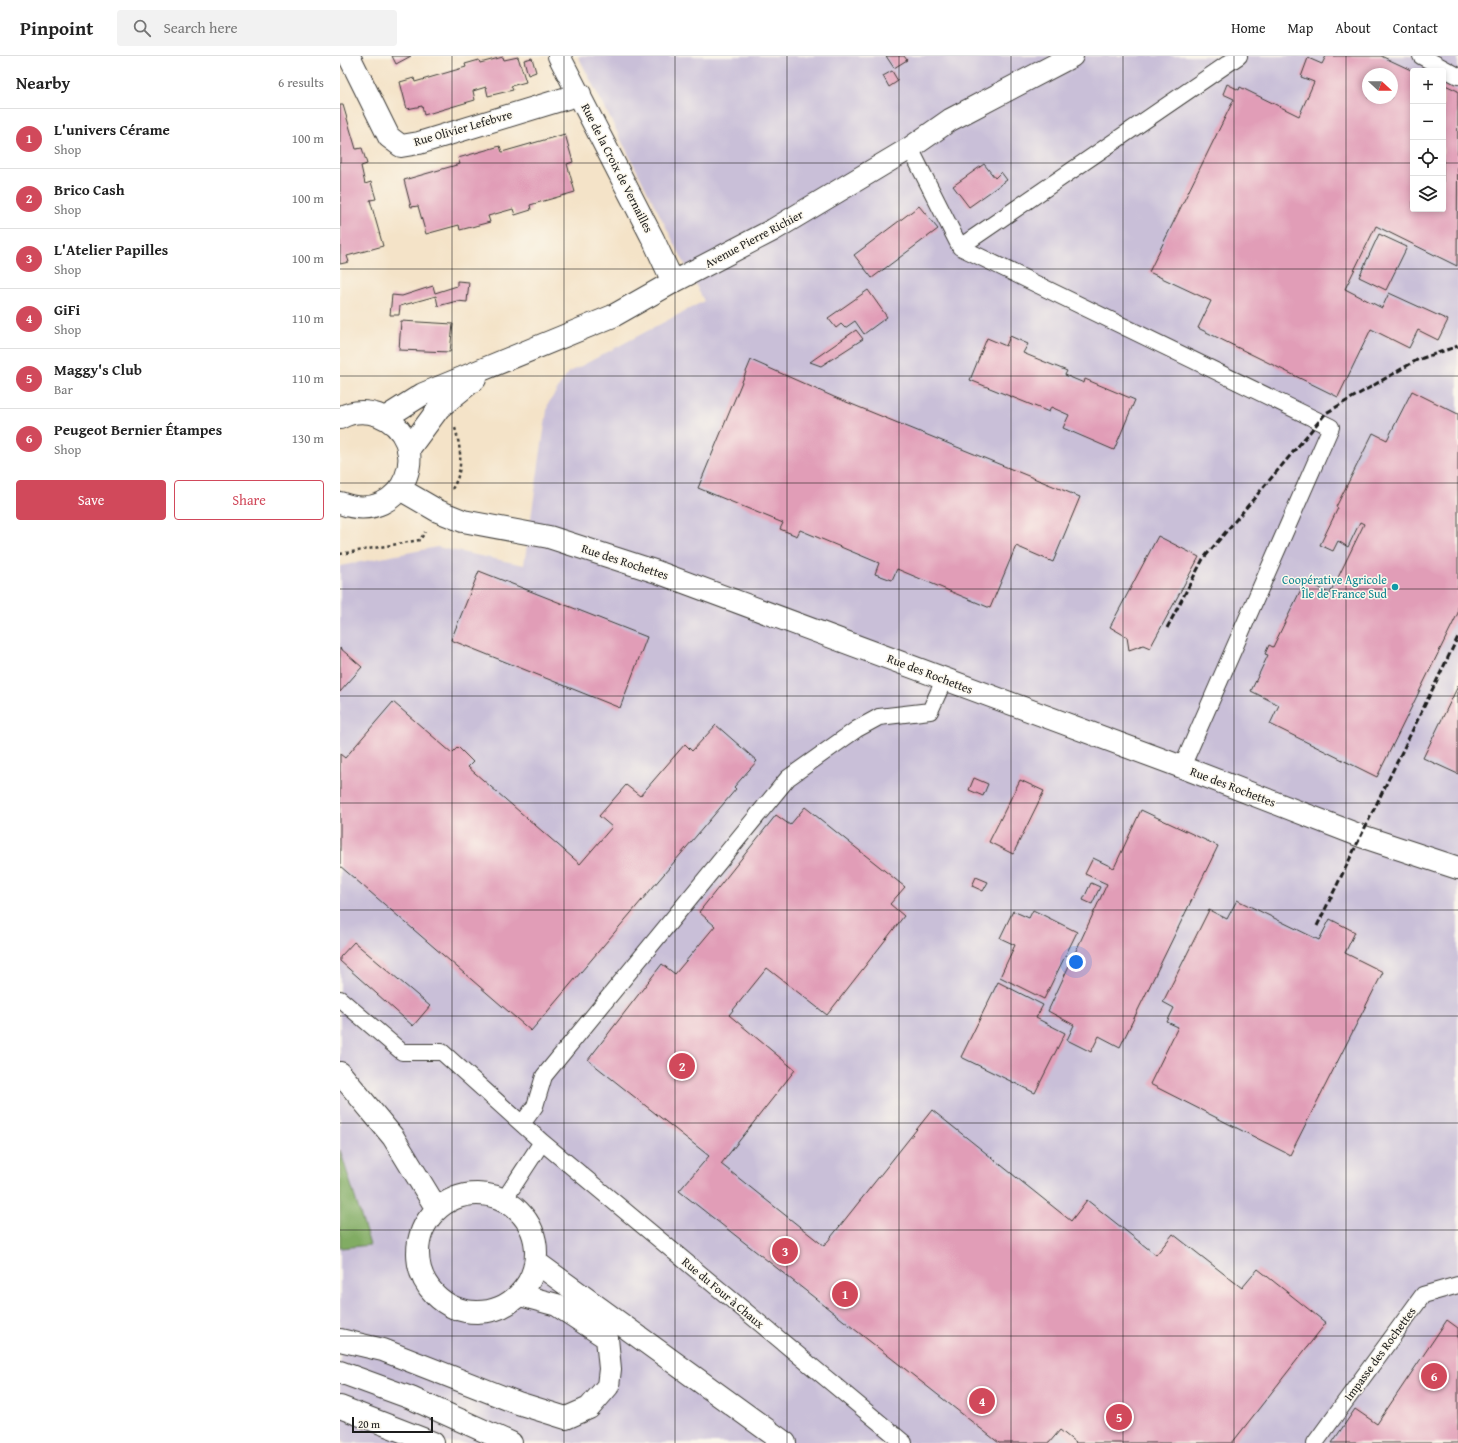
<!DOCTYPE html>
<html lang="en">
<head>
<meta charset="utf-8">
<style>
  body { margin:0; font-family:"Gentium Book Plus",serif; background:#f2f2f2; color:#222 }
  .controls { position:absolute; right:12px; top:12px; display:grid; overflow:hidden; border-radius:4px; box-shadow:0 2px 6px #0003 }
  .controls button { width:36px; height:36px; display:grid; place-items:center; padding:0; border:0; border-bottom:1px solid #e0e0e0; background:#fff; color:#222; font:20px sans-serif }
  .compass { position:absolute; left:1022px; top:12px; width:36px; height:36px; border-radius:50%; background:#fff; box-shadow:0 2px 6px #0003; rotate:111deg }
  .scale { position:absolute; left:12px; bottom:10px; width:81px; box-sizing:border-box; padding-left:4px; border:2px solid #1c1c1c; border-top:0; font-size:11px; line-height:14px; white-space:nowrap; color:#1c1c1c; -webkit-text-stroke:3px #fbf7ec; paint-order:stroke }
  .you { position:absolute; left:736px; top:906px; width:14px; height:14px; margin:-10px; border:3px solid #fff; border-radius:50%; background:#1a73e8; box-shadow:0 0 0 6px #1a73e833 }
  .badge { display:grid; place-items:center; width:26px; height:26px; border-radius:50%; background:#d1495b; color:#fff; font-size:13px; font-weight:700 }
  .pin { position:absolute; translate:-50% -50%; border:2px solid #fff; box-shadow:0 1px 4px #0006 }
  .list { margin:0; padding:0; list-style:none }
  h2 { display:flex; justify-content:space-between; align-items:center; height:52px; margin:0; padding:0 16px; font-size:17px }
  h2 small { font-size:13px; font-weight:400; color:#767676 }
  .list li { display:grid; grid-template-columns:26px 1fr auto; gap:12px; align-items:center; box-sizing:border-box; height:60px; padding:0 16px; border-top:1px solid #e0e0e0 }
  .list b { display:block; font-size:15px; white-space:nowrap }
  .list p { margin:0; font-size:13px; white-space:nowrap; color:#767676 }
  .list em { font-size:13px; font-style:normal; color:#767676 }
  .actions { display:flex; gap:8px; padding:12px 16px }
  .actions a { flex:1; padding:9px 0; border:1px solid #d1495b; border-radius:4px; text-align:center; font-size:14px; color:#d1495b }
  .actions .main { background:#d1495b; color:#fff }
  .icon { flex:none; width:22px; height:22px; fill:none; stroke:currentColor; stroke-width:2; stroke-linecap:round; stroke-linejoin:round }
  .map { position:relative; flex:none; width:1118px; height:1387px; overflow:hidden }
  header { display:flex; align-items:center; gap:24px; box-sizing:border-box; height:56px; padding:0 20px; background:#fff; border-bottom:1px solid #e0e0e0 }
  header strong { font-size:19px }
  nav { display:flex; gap:22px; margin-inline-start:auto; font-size:14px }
  .search { width:280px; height:36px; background:#f2f2f2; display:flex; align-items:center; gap:10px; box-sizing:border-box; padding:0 14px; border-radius:4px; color:#767676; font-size:15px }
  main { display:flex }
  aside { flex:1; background:#fff }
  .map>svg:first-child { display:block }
  .industrial { fill:#c9bfd8; fill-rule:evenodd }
  .forest { fill:#81ac64; stroke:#4e6440 }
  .building { fill:#e19db7; fill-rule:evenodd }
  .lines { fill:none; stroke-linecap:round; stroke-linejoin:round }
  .service-casing { stroke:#3c3a36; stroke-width:18 }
  .minor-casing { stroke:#3c3a36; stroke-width:24 }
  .tertiary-casing { stroke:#3c3a36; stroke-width:24 }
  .secondary-casing { stroke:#3c3a36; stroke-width:24 }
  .primary-casing { stroke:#3c3a36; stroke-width:24 }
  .path { stroke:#3c3a36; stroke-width:2.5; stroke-dasharray:3 3; stroke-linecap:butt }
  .service { stroke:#fff; stroke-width:16 }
  .minor { stroke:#fff; stroke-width:22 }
  .tertiary { stroke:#fff; stroke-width:22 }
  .secondary { stroke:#fff; stroke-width:22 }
  .primary { stroke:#fff; stroke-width:22 }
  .rail { stroke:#1c1c1c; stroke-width:3; stroke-dasharray:6 3; stroke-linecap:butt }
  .grid { fill:none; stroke:#1c1c1c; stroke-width:1; stroke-opacity:0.55 }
  .culture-dot { fill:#0f9aa8; stroke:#fbf7ec; stroke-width:1.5 }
  .labels { text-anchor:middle; stroke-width:3; stroke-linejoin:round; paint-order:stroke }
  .street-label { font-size:12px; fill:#1c1c1c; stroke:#fbf7ec }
  .culture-label { font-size:12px; fill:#0d838f; stroke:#fbf7ec; text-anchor:end }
</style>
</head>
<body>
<header>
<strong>Pinpoint</strong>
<div class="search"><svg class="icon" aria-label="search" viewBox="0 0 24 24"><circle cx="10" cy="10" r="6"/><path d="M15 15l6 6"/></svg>Search here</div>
<nav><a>Home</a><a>Map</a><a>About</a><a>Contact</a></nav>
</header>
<main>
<aside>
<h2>Nearby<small>6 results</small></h2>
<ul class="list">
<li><span class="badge">1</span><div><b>L'univers Cérame</b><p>Shop</p></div><em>100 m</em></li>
<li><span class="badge">2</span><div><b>Brico Cash</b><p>Shop</p></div><em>100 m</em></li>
<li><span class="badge">3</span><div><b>L'Atelier Papilles</b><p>Shop</p></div><em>100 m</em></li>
<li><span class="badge">4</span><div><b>GiFi</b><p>Shop</p></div><em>110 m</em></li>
<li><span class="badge">5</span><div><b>Maggy's Club</b><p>Bar</p></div><em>110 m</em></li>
<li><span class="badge">6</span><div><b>Peugeot Bernier Étampes</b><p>Shop</p></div><em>130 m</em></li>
</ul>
<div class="actions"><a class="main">Save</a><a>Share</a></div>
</aside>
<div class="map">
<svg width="1118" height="1387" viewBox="0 0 1118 1387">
  <rect width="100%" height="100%" fill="#fbf7ec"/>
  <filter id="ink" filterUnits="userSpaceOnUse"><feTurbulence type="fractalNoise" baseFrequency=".025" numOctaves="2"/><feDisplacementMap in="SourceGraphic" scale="8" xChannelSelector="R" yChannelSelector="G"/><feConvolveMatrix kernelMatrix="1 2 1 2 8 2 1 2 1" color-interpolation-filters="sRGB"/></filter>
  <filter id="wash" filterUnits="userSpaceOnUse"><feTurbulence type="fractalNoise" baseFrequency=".012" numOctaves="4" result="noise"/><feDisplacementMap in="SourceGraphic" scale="16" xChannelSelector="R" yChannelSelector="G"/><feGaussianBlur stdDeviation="0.9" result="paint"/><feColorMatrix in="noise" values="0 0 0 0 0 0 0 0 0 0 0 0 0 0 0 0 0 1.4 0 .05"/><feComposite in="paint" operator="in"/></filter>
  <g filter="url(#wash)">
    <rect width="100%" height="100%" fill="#f4e3c8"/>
    <path class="industrial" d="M238 0H1118V1387H6L0 1384V1192L30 1189 0 1094V510L97 491 184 509 208 348 228 317 364 245ZM1073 15H1103V153H1073ZM1028 18H1052V42H1028Z"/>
    <path class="forest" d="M0 1094 30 1189 0 1192Z"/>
    <g id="blocks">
      <path class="building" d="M52 0H71L56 8Z
        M546 0H564L567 4 554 12Z
        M986 0H1041L1073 15V153H1103V28L1118 35 1117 210 1036 170 1005 233 1042 252 1049 237 1108 264 1098 284 1078 274 1069 292 1031 273 998 341 858 272 871 245 809 216 894 43 883 38 887 28 899 34 900 31 959 60 974 26 961 21 968 2 982 8ZM1028 18H1052V42H1028Z
        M163 1 164 4 178 1 186 26 171 30 173 34 148 40 146 31 133 35 135 44 84 59 82 50 67 53 60 26 74 22 75 26 126 11 125 8 139 4 140 7Z
        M192 2 196 16 188 19 184 4Z
        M552 15 558 25 549 31 543 20Z
        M0 49H3L16 93 22 92 27 108 21 110 25 128 31 126 36 143 30 144 43 190 7 200 9 206 0 208Z
        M225 78 233 106 227 108 235 136 190 149 191 154 175 159 173 153 148 160 150 166 120 174 119 169 86 178 78 150 71 151 64 124 120 108 118 102 160 90 162 96Z
        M644 108 655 122 661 116 667 124 629 151 613 130Z
        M579 150 598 173 532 222 514 199Z
        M1039 178 1067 191 1046 234 1019 221Z
        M117 225 129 226 127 246 117 245 98 250 96 240 60 250 59 259H50L52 239 62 240 93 230 95 237 117 230Z
        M528 234 547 261 524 278 515 265 505 272 501 268 496 272 488 262Z
        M61 265 113 268 110 296 59 294Z
        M516 274 523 283 481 310 470 306Z
        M670 280 688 288 683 297 727 315 725 319 744 327 745 323 795 344 774 394 723 372 729 359 711 351 709 356 630 324 647 282 666 290Z
        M411 304 494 341 740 441 713 506 676 490 650 552 557 513 552 524 535 518 539 507 460 474 457 480 440 473 443 467 358 432Z
        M1072 335 1118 358V557L1037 721 930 668 939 649 911 635 928 599 925 598 929 589 933 591 965 525 990 538 1024 468 1020 466 1008 491 998 485 993 495 980 489 998 452 996 451 1033 377 1047 384Z
        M818 480 859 501 810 592 803 589 789 594 787 581 770 571Z
        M139 515 307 581 280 652 111 584Z
        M0 592 22 611 0 636Z
        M1118 630V718L1083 702Z
        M53 646 112 697 118 691 133 706 128 711 240 808 272 771 259 760 286 729 300 740 345 688 352 695 376 669 417 705 394 731 396 733 191 975 0 810V698L5 702Z
        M634 722 648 728 643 740 629 734Z
        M680 724 704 735 673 798 649 786Z
        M465 751 565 831 550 848 564 860 487 959 427 912 389 959 455 1014 381 1108 484 1190 592 1054 731 1165 747 1144 816 1199 833 1178 902 1232 918 1213 986 1267 892 1387H736L720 1374 709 1387H659L339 1135 369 1100 248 1004 322 908 335 918 375 870 359 856 436 759 450 769Z
        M801 754 878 790 780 991 759 980 751 996 727 984 734 969 708 955 767 828 745 818 753 802 774 812Z
        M636 821 648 826 643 835 632 830Z
        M751 827 760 831 752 848 743 844Z
        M897 844 979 884 990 863 1015 876 1005 897 1043 916 950 1099 810 1028 838 971 827 966 834 952 823 946 869 854 887 863Z
        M693 854 737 876 704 943 660 921 675 889 660 882 673 855 689 862Z
        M14 886 90 950 73 970 0 905V901Z
        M658 926 703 949 696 962 725 977 695 1037 621 1001Z
        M1107 1264 1118 1272V1387H992L1015 1353 1037 1368Z"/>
    </g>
  </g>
  <g filter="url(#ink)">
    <use href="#blocks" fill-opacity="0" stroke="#3c3a36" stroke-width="1"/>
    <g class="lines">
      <g class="service-casing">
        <path id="service" d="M1081 0 1118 20
          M570 92 620 191 991 371 842 711
          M620 191 899 0
          M0 943 62 996H102L202 1086 564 1387
          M182 1068 195 1050 204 1020 448 722 517 673 539 661 590 655 604 624
          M164 1144 202 1086
          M975 1387 1083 1239 1118 1229"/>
      </g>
      <g class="minor-casing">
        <path id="minor" d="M9 0 49 81 61 90 79 87 240 38
          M219 0 313 183 333 226"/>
      </g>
      <g class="tertiary-casing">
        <path id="tertiary" d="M0 362C12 355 26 355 38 359 97 382 66 472 0 447
          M45 362 83 338 273 260 333 226 433 174 570 92 610 64 732 0
          M68 394 99 352 135 323
          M60 433 98 455 123 465 209 481 317 516 842 711 1021 780 1118 812"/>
      </g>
      <g class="secondary-casing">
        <path id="secondary" d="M0 1017 53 1081 97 1153
          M78 1197a59 59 0 1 1 118 0a59 59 0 1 1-118 0Z"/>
      </g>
      <g class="primary-casing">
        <path id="primary" d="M197 1207 445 1387
          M0 1284 43 1294 178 1347 226 1362 249 1352 268 1330 270 1313 267 1282 217 1249 180 1239
          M0 1316 71 1342 171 1387
          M0 1351 93 1387"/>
      </g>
      <path class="path" d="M112 433C124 415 121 392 115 372
        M0 498 80 484 85 476"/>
      <use href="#service" class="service"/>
      <use href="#minor" class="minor"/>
      <use href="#tertiary" class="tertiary"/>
      <use href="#secondary" class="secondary"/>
      <use href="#primary" class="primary"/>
      <path class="rail" d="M827 572 863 503 986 357 1077 304 1118 290
        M977 870 1118 581"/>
    </g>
  </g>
  <path class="grid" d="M112 0V1387M224 0V1387M335 0V1387M447 0V1387M559 0V1387M671 0V1387M783 0V1387M894 0V1387M1006 0V1387M0 107H1073M1103 107H1118M0 213H1118M0 320H1118M0 427H1118M0 533H1118M0 640H1118M0 747H1118M0 854H1118M0 960H1118M0 1067H1118M0 1174H1118M0 1280H1118"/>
  <circle class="culture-dot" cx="1055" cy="531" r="4"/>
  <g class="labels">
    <g class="street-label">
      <text transform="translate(123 72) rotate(-16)" y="4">Rue Olivier Lefebvre</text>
      <text transform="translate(277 112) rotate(63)" y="4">Rue de la Croix de Vernailles</text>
      <text transform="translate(414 183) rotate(-28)" y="4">Avenue Pierre Richier</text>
      <text transform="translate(285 506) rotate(18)" y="4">Rue des Rochettes</text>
      <text transform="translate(590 618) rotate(21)" y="4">Rue des Rochettes</text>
      <text transform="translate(893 731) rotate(21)" y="4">Rue des Rochettes</text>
      <text transform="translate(383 1237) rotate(40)" y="4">Rue du Four à Chaux</text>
      <text transform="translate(1040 1298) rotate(-54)" y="4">Impasse des Rochettes</text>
    </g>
    <g class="culture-label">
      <text x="1047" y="528">Coopérative Agricole<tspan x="1047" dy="14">Île de France Sud</tspan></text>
    </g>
  </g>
</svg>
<div class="controls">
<button>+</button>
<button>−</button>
<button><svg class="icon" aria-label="locate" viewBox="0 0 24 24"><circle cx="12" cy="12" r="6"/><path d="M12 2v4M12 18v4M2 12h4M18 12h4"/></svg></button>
<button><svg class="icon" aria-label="layers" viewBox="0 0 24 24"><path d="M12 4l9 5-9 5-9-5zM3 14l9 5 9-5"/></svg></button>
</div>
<svg class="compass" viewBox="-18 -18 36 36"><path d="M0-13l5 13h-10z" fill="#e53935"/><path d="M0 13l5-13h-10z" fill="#767676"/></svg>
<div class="scale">20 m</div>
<div class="you"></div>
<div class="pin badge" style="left:505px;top:1238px">1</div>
<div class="pin badge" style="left:342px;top:1010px">2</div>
<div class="pin badge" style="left:445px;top:1195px">3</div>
<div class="pin badge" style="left:642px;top:1345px">4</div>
<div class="pin badge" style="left:779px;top:1361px">5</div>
<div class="pin badge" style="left:1094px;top:1320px">6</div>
</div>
</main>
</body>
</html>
